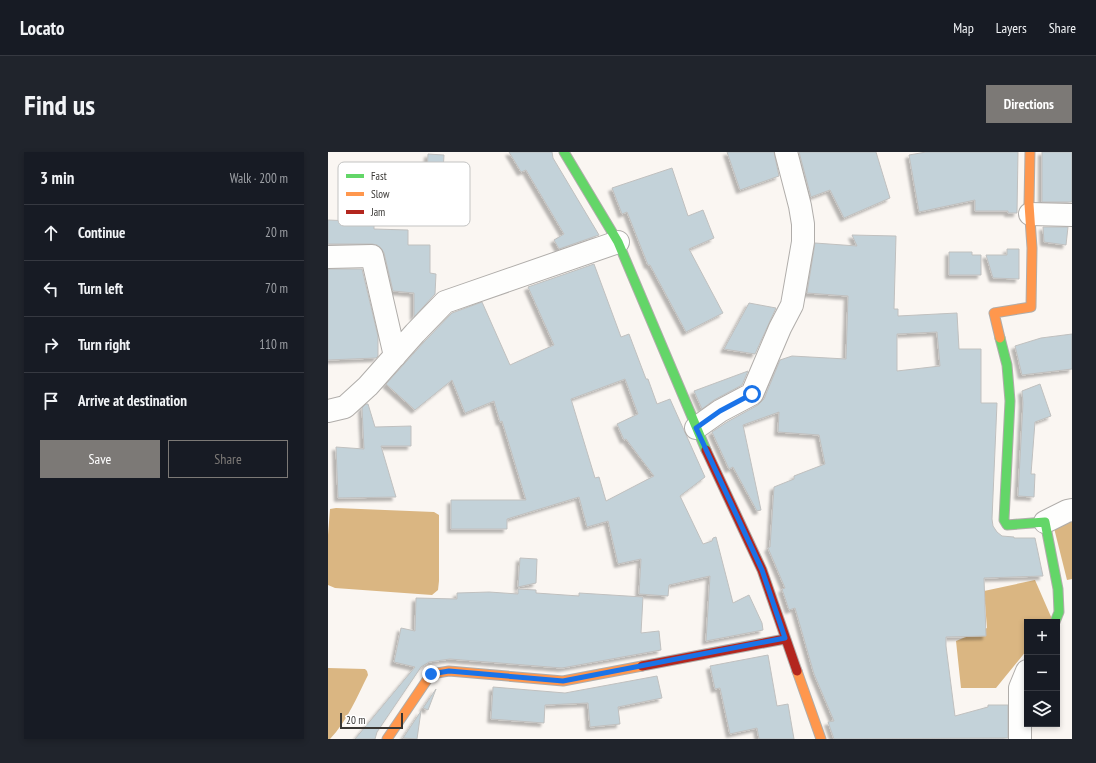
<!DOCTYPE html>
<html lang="en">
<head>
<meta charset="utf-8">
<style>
  body { margin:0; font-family:"PT Sans Narrow",sans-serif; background:#20242c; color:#f1f3f6 }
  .controls { position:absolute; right:12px; bottom:12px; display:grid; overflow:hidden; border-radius:0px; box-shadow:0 2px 6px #0003 }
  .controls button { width:36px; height:36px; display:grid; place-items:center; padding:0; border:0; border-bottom:1px solid #363941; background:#171b24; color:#f1f3f6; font:20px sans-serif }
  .scale { position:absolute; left:12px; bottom:10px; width:63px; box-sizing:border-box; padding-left:4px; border:2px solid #383633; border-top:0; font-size:11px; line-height:14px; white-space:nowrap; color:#383633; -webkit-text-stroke:3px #fff; paint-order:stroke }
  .stop { position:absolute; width:12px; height:12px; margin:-9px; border:3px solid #1a73e8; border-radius:50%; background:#fff }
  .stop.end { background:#1a73e8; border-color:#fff; box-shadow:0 1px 4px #0008 }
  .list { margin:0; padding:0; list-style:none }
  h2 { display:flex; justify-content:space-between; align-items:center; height:52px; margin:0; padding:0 16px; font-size:17px }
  h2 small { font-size:13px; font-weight:400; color:#9ea1a6 }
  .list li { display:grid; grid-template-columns:26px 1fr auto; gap:12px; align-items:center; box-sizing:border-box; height:56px; padding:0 16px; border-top:1px solid #363941 }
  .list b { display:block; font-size:15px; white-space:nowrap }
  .list em { font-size:13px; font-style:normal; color:#9ea1a6 }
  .actions { display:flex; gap:8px; padding:12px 16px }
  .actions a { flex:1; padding:9px 0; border:1px solid #7c7976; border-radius:0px; text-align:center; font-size:14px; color:#7c7976 }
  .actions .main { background:#7c7976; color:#fff }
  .icon { flex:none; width:22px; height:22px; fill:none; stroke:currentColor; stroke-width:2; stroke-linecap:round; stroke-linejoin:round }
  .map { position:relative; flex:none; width:744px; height:587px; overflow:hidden; border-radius:0px }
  header { display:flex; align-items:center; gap:24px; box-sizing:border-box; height:56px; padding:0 20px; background:#171b24; border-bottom:1px solid #363941 }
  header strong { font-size:19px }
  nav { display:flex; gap:22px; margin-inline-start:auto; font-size:14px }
  .intro { display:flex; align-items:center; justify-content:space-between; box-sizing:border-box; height:96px; padding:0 24px }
  h1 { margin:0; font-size:28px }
  .button { padding:10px 18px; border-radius:0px; background:#7c7976; color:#fff; font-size:14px; font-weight:700 }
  main { display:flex; gap:24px; padding:0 24px }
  aside { flex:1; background:#171b24; border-radius:0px; box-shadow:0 2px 6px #0003 }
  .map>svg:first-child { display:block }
  .water { fill:#dab682 }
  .building { fill:#c3d2d9; stroke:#c0c0bf; fill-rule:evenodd; filter:url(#shadow) }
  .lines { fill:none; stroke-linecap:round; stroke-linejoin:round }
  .street-casing { stroke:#b0adaa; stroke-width:24 }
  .fast-casing { stroke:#b0adaa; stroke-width:11 }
  .slow-casing { stroke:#b0adaa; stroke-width:11 }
  .jam-casing { stroke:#b0adaa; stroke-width:11 }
  .street { stroke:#fefefd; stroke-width:22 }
  .fast { stroke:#63d668; stroke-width:9 }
  .slow { stroke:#ff974d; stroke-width:9 }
  .jam { stroke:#b3261e; stroke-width:9 }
  .route { stroke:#1a73e8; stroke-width:5 }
  .key { fill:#fff; stroke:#c3c3c2; stroke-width:1 }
  .key-label { font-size:11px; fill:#383633 }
</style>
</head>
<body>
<header>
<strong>Locato</strong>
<nav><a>Map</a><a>Layers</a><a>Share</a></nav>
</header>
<div class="intro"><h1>Find us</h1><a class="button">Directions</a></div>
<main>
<aside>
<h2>3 min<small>Walk · 200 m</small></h2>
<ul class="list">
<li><svg class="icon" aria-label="ahead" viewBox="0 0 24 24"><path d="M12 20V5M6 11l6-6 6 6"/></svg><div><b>Continue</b></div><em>20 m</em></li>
<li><svg class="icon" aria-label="left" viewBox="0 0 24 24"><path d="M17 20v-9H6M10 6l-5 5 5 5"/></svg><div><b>Turn left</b></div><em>70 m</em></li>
<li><svg class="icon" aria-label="right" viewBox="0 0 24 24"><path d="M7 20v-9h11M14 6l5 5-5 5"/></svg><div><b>Turn right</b></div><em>110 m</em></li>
<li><svg class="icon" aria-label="arrive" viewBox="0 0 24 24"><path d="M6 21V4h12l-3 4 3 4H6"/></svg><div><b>Arrive at destination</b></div></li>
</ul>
<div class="actions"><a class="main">Save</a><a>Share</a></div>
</aside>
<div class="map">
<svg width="744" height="587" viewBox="0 0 744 587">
  <defs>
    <filter id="shadow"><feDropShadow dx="-3.5" dy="3.5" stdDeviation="1" flood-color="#0004"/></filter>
  </defs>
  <rect width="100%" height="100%" fill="#faf6f2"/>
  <path class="water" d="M8 356 106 360 111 363V429L110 438 104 443 7 436 0 433V383L2 357Z
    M744 366V427L739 428 725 372Z
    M707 428 724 467 721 470H699V498L668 536H633L628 489 659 476 656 439Z
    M0 516 37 517 39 519 40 523C29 545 19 569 2 587H0Z"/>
  <path class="building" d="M181 0H224L225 6 271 83 231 97 226 88 236 82 198 18 193 20Z
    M399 0H446L451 24 412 38Z
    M471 0H548L562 46 516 66 502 38 483 45Z
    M598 0H690L689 61H680V59H647V48L591 60 581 3Z
    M714 0H744V50H714Z
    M100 2 116 3 115 20 99 19Z
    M344 16 360 64 375 58 386 86 361 97 395 161 358 180 322 113H320L299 60 294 62 284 36Z
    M0 68 46 70V77L80 78V93H102V121L108 122 107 142 86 165V141L65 139 56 101 53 96 49 93 44 92H0Z
    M715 75H740L738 93 716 90Z
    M524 83 568 84 566 157H570V164L629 161 631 197H653V251H669L664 367 665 374 669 380 674 384 686 385V386H707L715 424 656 426 658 484 618 485V494L627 564 660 555V553H680V586L506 587 500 570 506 569 486 522 467 456 461 458 454 437 457 436 440 396 442 395 446 335 466 327V324L497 312 491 283 450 280 451 260 415 273 433 358 429 359 405 315 401 317 384 280 399 270 430 253 436 247 452 208 464 204 518 207 520 144 479 141 487 91 529 94ZM609 180 612 214 569 219V182Z
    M679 97H691V127L665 126 658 103H679Z
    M621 100H644V103H653V123H621Z
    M266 112 293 185 301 182 318 227H320L329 252 342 247 377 325 352 344 375 392 384 389 385 386 388 385 405 451 421 443 434 471 435 478 378 489 382 424 341 433 340 444 311 442 313 407 290 412 280 369 259 375 251 345 179 367V377H123V348H198L174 269 172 270 166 249 137 261 124 228 87 258 58 232 96 190 124 161 154 150 182 213 226 193 200 135ZM297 227 310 262 289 272 296 288 298 287 326 324 278 349 271 325 267 326 243 247Z
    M0 117H34L50 184V204L48 206 0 208Z
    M421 151 448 156 427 202 396 197Z
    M744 182V217L694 223 687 194 713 186Z
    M420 219 414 233 386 248 374 257 366 239Z
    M712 232 723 264 707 270 703 322H707L706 345 690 344 695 251 694 239Z
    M38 252H40L47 275 83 274V294H53L68 345 10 346 8 295 36 297 34 256Z
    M192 406 209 407 208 431 190 435Z
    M190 437 208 438V441L251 444V441L315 445 313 481 331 479 333 498 234 516 122 507 101 510 93 515 49 580 47 587H27L87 515 66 510 73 476 87 479 88 446 129 447V441L161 440 190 442Z
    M440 503 449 554 460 552 466 587H431L429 576 402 582 392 536 387 537 382 514Z
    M329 524 334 546 290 555 292 572 262 575 260 551 217 553 216 571 163 567 165 535 237 541Z
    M108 537 100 558 95 556Z
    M93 559 89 587 75 586Z"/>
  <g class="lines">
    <g class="street-casing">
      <path id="street" d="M702 62 744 63
        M0 105 44 104 67 204
        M0 259 17 255 40 234 87 181 117 150 290 90
        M368 276 392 259 424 242 452 176 464 153 475 90V72L472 54 458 0
        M717 370 739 359 744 358
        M692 587V536L699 519"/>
    </g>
    <g class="fast-casing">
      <path id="fast" d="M236 0 290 90 378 298
        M672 186 679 213 682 249 676 368 679 373 717 370 730 437 731 460 727 470"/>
    </g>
    <g class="slow-casing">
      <path id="slow" d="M672 186 666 161 703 155 704 96 701 52 702 0
        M469 519 493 587
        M59 587 103 522 121 519 235 529 314 514"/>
    </g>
    <g class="jam-casing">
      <path id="jam" d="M378 298 434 418 469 519
        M314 514 457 487"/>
    </g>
    <use href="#street" class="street"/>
    <use href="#fast" class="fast"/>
    <use href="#slow" class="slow"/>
    <use href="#jam" class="jam"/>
  </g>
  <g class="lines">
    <path class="route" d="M103 522 121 519 235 529 457 486 434 418 368 276 392 259 424 242"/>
  </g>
  <rect x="10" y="10" width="132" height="64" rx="6" class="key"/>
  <rect x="18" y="22" width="18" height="4" fill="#63d668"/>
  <rect x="18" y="40" width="18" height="4" fill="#ff974d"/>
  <rect x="18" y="58" width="18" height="4" fill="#b3261e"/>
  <g class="key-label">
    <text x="43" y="28">Fast</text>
    <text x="43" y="46">Slow</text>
    <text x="43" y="64">Jam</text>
  </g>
</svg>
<div class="controls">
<button>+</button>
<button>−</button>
<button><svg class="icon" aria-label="layers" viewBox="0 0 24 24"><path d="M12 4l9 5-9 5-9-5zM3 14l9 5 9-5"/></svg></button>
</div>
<div class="scale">20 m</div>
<div class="stop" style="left:424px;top:242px"></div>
<div class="stop end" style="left:103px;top:522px"></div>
</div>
</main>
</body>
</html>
